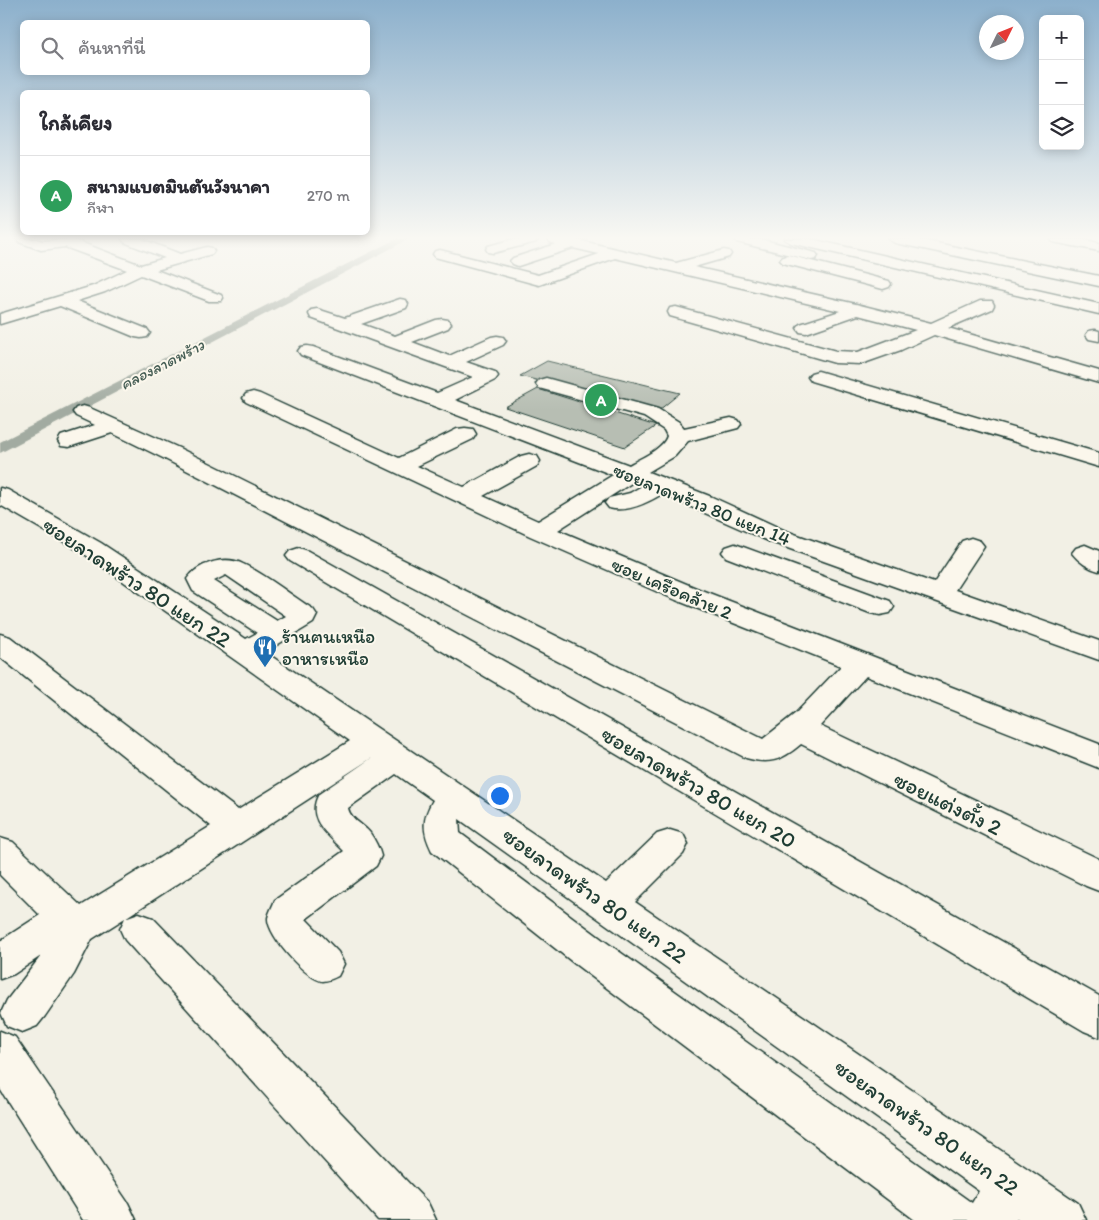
<!DOCTYPE html>
<html lang="th">
<head>
<meta charset="utf-8">
<style>
  body { margin:0; font-family:Itim,"Playpen Sans Thai",sans-serif; background:#f7f7f7; color:#2b2b33 }
  .controls { position:absolute; right:15px; top:15px; display:grid; overflow:hidden; border-radius:8px; box-shadow:0 2px 12px #0003 }
  .controls button { width:45px; height:45px; display:grid; place-items:center; padding:0; border:0; border-bottom:1px solid #e1e1e2; background:#fff; color:#2b2b33; font:25px sans-serif }
  .compass { position:absolute; left:979px; top:15px; width:45px; height:45px; border-radius:50%; background:#fff; box-shadow:0 2px 12px #0003; rotate:47deg }
  .you { position:absolute; left:499px; top:795px; width:18px; height:18px; margin:-12px; border:4px solid #fff; border-radius:50%; background:#1a73e8; box-shadow:0 0 0 8px #1a73e833 }
  .badge { display:grid; place-items:center; width:32px; height:32px; border-radius:50%; background:#1f6fb2; color:#fff; font-size:16px; font-weight:700 }
  .pin { position:absolute; translate:-50% -50%; border:2px solid #fff; box-shadow:0 1px 5px #0006 }
  .list { margin:0; padding:0; list-style:none }
  h2 { display:flex; justify-content:space-between; align-items:center; height:65px; margin:0; padding:0 20px; font-size:21px }
  h2 small { font-size:16px; font-weight:400; color:#7c7c81 }
  .list li { display:grid; grid-template-columns:32px 1fr auto; gap:15px; align-items:center; box-sizing:border-box; height:80px; padding:0 20px; border-top:1px solid #e1e1e2 }
  .list b { display:block; font-size:19px; white-space:nowrap }
  .list p { margin:0; font-size:16px; white-space:nowrap; color:#7c7c81 }
  .list em { font-size:16px; font-style:normal; color:#7c7c81 }
  .icon { flex:none; width:28px; height:28px; fill:none; stroke:currentColor; stroke-width:2; stroke-linecap:round; stroke-linejoin:round }
  .map { position:relative; flex:none; width:1099px; height:1220px; overflow:hidden }
  .search { position:absolute; background:#fff; box-shadow:0 2px 12px #0003; left:20px; top:20px; width:350px; height:55px; display:flex; align-items:center; gap:12px; box-sizing:border-box; padding:0 18px; border-radius:8px; color:#7c7c81; font-size:19px }
  .panel { position:absolute; background:#fff; box-shadow:0 2px 12px #0003; left:20px; top:90px; width:350px; height:145px; border-radius:8px }
  .map>svg:first-child { display:block }
  .lines { fill:none; stroke-linecap:round; stroke-linejoin:round }
  .canal { fill:#a2aba1; fill-rule:evenodd }
  .building { fill:#b7beb3; stroke:#1f3d34 }
  .minor-casing { stroke:#1f3d34; stroke-width:3 }
  .minor { fill:#fbf7ec; fill-rule:evenodd }
  .labels { text-anchor:middle; stroke-width:4; stroke-linejoin:round; paint-order:stroke }
  .far-water-label { font-size:16px; font-style:italic; fill:#465e55; stroke:#fbf7ec }
  .street-label { font-size:19px; fill:#1f3d34; stroke:#fbf7ec }
  .poi-label { font-size:19px; fill:#1f3d34; stroke:#fbf7ec; text-anchor:start }
  .near-street-label { font-size:22px; fill:#1f3d34; stroke:#fbf7ec }
</style>
</head>
<body>
<div class="map">
<svg width="1099" height="1220" viewBox="0 0 1099 1220">
  <rect width="100%" height="100%" fill="#f2f0e5"/>
  <filter id="ink" filterUnits="userSpaceOnUse"><feTurbulence type="fractalNoise" baseFrequency=".02" numOctaves="2"/><feDisplacementMap in="SourceGraphic" scale="10" xChannelSelector="R" yChannelSelector="G"/><feConvolveMatrix kernelMatrix="1 2 1 2 8 2 1 2 1" color-interpolation-filters="sRGB"/></filter>
  <g filter="url(#ink)">
    <g class="lines">
      <path class="canal" d="M396 239H409L0 453V442Z"/>
    </g>
    <path class="building" d="M547 361 680 393 658 411 520 376Z
      M538 389 656 426 625 447 505 407Z"/>
    <g class="lines">
      <g class="minor-casing">
        <path id="minor" d="M17 239H37L42 241 72 239 141 265 165 258 124 242 122 239H142L180 254 207 247 212 248 214 251 212 254 156 270 221 295 223 298 221 301H209L141 275 105 292 77 301 147 329 150 333 147 337 141 338 135 337 60 306 0 324V314L93 286 127 270 65 247 41 250 19 242Z
          M514 239H538L536 242 493 253 488 252 486 249 488 246Z
          M548 239H574L676 263 724 250 729 251 731 254 729 257 694 267 856 304 931 323 980 301H992L994 305 992 309 948 328 1099 371V383L934 335 901 350 867 362 860 364 835 363 670 316 668 312 670 308 676 307 836 351 858 352 916 330 858 315 806 333 800 332 797 328 800 324 840 311 615 258 539 285 435 257 433 254 435 251 440 250 538 275 599 254 573 248 518 266 513 264 510 261 513 258 556 244 550 242Z
          M735 239H760L816 253 818 256 816 259 811 260 737 242Z
          M784 239H811L1099 304V314L791 243Z
          M888 239H917L1099 276V286L895 243Z
          M1051 239H1081L1099 243V251L1053 242Z
          M788 255 889 281 891 284 889 287 883 289 783 263 780 260 783 257Z
          M400 299 406 300 408 304 406 308 361 324 395 336 436 320 442 319 448 320 451 324 448 328 412 342 449 356 491 337 497 336 503 337 506 341 503 345 466 362 495 372 498 376 495 380 455 400 629 465C641 458 663 449 667 436L664 430 644 417 539 388 536 384 539 380 546 378 658 409 679 422 684 428 731 418 738 420 741 424 738 428 688 441 675 456 648 472 712 497 786 531 934 583 962 541 971 538 980 541 984 546 955 590 1099 641V660L768 541 662 494C647 503 627 513 609 508L605 503 609 498 630 493 642 486 633 482 558 530 696 588 1099 744V768L866 676 820 726 1099 859V891L1086 886 801 744C782 760 770 765 746 758L163 458 112 433 69 447 61 446 58 441 61 436 95 425 76 416 73 412 76 408 83 406 90 408 179 448 763 739 796 713 841 666 676 600 530 536 246 402 243 398 246 394 253 392 260 394 399 458 457 429 465 428 473 429 476 434 473 439 417 466 464 487 521 456 529 454 537 456 540 461 537 466 483 496 538 521 613 475 301 355 298 351 301 347 307 346 313 347 437 393 473 377 311 318 309 314 311 310 317 309 345 318Z
          M1095 330 1099 331V341L1089 339 1086 335 1089 331Z
          M818 371 1099 453V467L811 381 808 377 811 373Z
          M0 488 8 490 101 543 246 639 257 633 193 591 187 579C198 563 225 555 243 564 265 574 292 596 313 609L317 615 313 623 265 652 606 883 657 834 670 830 683 834 688 844 683 854 635 902 1078 1203 1086 1220H1019L1017 1218 1016 1220H915L575 964 432 851C422 831 422 819 433 800L396 774 348 808C350 819 364 825 370 833 375 840 379 848 381 856L376 866 306 919 338 952 344 964 338 976C334 978 328 981 323 981 307 980 267 935 268 918 269 912 273 906 275 900L344 851C328 834 305 819 319 794L373 757 125 918 139 913 153 918 428 1203 436 1220H378L125 940 120 929 125 918 92 939 74 974 45 1016 37 1026 22 1032 7 1026 1 1013 7 1000 41 956 14 974 0 979V941L40 915 0 875V838L13 842 81 906 211 826 0 657V634L10 637 238 810 350 741 83 553 0 505ZM226 575 286 616 277 621 214 581ZM459 819 979 1191 972 1203 603 940 460 833Z
          M735 544 890 601 894 607 890 613 880 615 870 613 726 557 722 552 726 547Z
          M1085 545 1099 551V571C1088 568 1079 562 1072 553L1076 548Z
          M299 548 308 551 1099 996V1037L1084 1031 290 561 286 556 290 551Z
          M0 1031 15 1037 128 1203 136 1220H83L0 1089Z"/>
      </g>
      <use href="#minor" class="minor"/>
    </g>
  </g>
  <linearGradient id="sky" x2="0" y2="1"><stop stop-color="#8cb0cc"/><stop offset="0.58" stop-color="#f9f8f3"/><stop offset="1" stop-color="#f9f8f3" stop-opacity="0"/></linearGradient>
  <rect width="1099" height="410" fill="url(#sky)"/>
  <defs>
    <g id="restaurant-pin" transform="scale(1.25)"><path d="M0 17L-7.5 6A9.5 9.5 0 1 1 7.5 6Z" fill="#1f6fb2" stroke="#fbf7ec"/><path d="M-5-6h1v4h1v-4h1v4h1v-4h1v5L-1.5 .5V6h-2V.5L-5-1ZM5-6V6H3V1.5H1.5Q1.5-4 5-6Z" fill="#fff"/></g>
  </defs>
  <g fill-rule="evenodd">
    <use href="#restaurant-pin" x="265" y="647"/>
  </g>
  <g class="labels">
    <g class="far-water-label">
      <text transform="translate(162 364) rotate(-27)" y="6">คลองลาดพร้าว</text>
    </g>
    <g class="street-label">
      <text transform="translate(702 504) rotate(22)" y="7">ซอยลาดพร้าว 80 แยก 14</text>
      <text transform="translate(672 588) rotate(23)" y="7">ซอย เครือคล้าย 2</text>
    </g>
    <g class="poi-label">
      <text x="282" y="643">ร้านฅนเหนือ<tspan x="282" dy="22">อาหารเหนือ</tspan></text>
    </g>
    <g class="near-street-label">
      <text transform="translate(137 582) rotate(33)" y="8">ซอยลาดพร้าว 80 แยก 22</text>
      <text transform="translate(699 787) rotate(30)" y="8">ซอยลาดพร้าว 80 แยก 20</text>
      <text transform="translate(948 803) rotate(26)" y="8">ซอยแต่งตั้ง 2</text>
      <text transform="translate(595 895) rotate(35)" y="8">ซอยลาดพร้าว 80 แยก 22</text>
      <text transform="translate(927 1127) rotate(35)" y="8">ซอยลาดพร้าว 80 แยก 22</text>
    </g>
  </g>
</svg>
<div class="controls">
<button>+</button>
<button>−</button>
<button><svg class="icon" aria-label="layers" viewBox="0 0 24 24"><path d="M12 4l9 5-9 5-9-5zM3 14l9 5 9-5"/></svg></button>
</div>
<svg class="compass" viewBox="-18 -18 36 36"><path d="M0-13l5 13h-10z" fill="#e53935"/><path d="M0 13l5-13h-10z" fill="#7c7c81"/></svg>
<div class="you"></div>
<div class="pin badge" style="left:601px;top:400px;background:#2e9e5b">A</div>
<div class="search"><svg class="icon" aria-label="search" viewBox="0 0 24 24"><circle cx="10" cy="10" r="6"/><path d="M15 15l6 6"/></svg>ค้นหาที่นี่</div>
<section class="panel">
<h2>ใกล้เคียง<small></small></h2>
<ul class="list">
<li><span class="badge" style="background:#2e9e5b">A</span><div><b>สนามแบตมินตันวังนาคา</b><p>กีฬา</p></div><em>270 m</em></li>
</ul>
</section>
</div>
</body>
</html>
